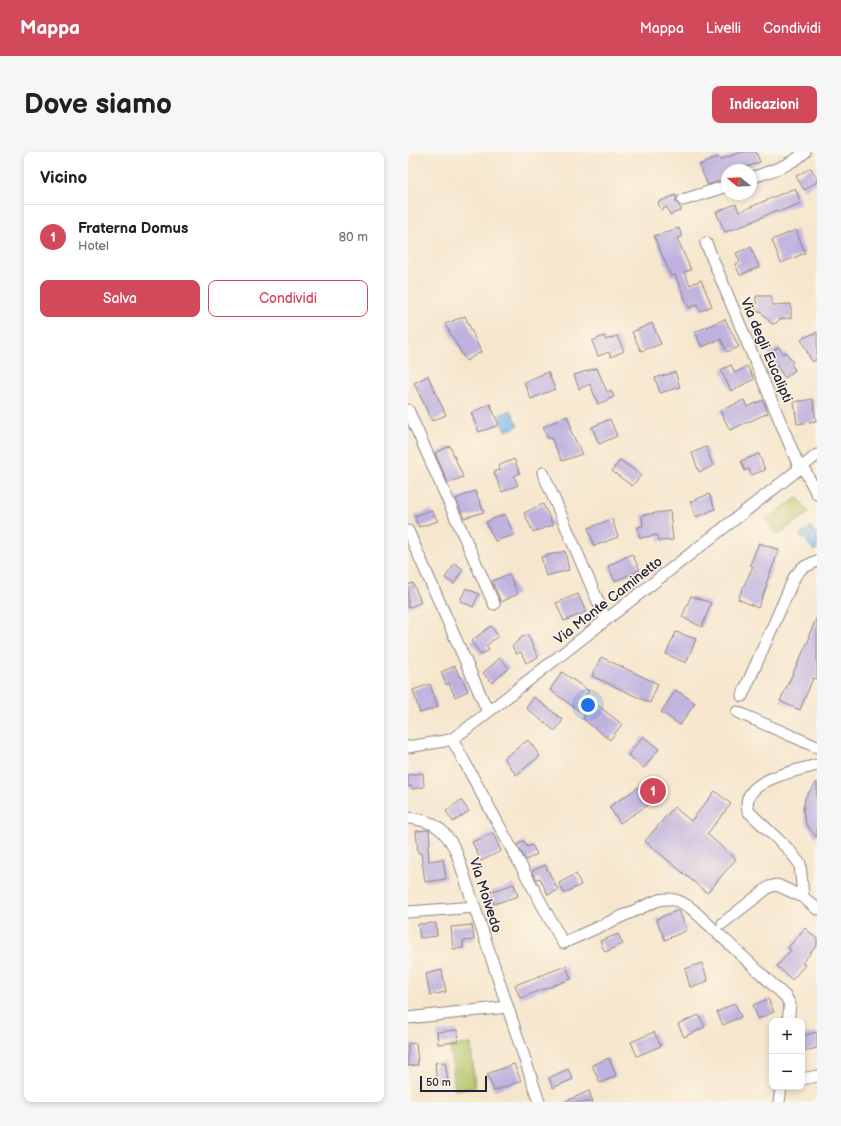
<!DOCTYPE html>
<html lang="it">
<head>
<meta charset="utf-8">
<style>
  body { margin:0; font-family:"Balsamiq Sans",sans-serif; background:#f6f6f6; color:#202124 }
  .controls { position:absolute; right:12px; bottom:12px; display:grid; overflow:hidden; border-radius:8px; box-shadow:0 2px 6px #0003 }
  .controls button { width:36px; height:36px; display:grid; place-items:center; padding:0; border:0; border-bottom:1px solid #e0e0e0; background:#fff; color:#202124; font:20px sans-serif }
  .compass { position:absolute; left:313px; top:12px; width:36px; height:36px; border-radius:50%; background:#fff; box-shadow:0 2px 6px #0003; rotate:288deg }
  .scale { position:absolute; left:12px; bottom:10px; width:67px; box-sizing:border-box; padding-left:4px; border:2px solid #22223b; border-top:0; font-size:11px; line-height:14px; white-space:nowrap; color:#22223b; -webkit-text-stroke:3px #fcf5e5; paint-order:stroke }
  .you { position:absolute; left:180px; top:553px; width:14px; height:14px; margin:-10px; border:3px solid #fff; border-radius:50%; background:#1a73e8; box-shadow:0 0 0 6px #1a73e833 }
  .badge { display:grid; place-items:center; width:26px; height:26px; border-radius:50%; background:#d1495b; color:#fff; font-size:13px; font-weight:700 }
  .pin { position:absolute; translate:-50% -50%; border:2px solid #fff; box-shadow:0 1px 4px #0006 }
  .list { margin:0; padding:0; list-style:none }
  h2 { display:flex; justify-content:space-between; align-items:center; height:52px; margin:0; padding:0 16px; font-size:17px }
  h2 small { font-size:13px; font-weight:400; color:#757577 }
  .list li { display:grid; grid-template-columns:26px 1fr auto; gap:12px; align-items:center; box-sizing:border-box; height:64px; padding:0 16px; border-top:1px solid #e0e0e0 }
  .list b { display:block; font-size:15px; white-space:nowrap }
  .list p { margin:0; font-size:13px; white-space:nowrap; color:#757577 }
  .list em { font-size:13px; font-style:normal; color:#757577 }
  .actions { display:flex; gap:8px; padding:12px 16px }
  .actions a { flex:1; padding:9px 0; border:1px solid #d1495b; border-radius:8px; text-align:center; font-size:14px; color:#d1495b }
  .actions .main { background:#d1495b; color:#fff }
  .map { position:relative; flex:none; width:409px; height:950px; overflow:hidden; border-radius:8px }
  header { display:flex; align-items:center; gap:24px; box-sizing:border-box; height:56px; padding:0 20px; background:#d1495b; color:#fff }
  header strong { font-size:19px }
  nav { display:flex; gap:22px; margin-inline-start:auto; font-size:14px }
  .intro { display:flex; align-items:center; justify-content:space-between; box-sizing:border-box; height:96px; padding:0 24px }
  h1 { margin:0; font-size:28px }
  .button { padding:10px 18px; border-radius:8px; background:#d1495b; color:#fff; font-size:14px; font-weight:700 }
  main { display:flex; gap:24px; padding:0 24px }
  aside { flex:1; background:#fff; border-radius:8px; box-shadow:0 2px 6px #0003 }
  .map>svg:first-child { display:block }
  .green { fill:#aebe61; stroke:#68704e }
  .water { fill:#7ab7ed; stroke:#4e6c94 }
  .building { fill:#bfb2df }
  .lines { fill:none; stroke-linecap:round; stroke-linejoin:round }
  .minor-casing { stroke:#8c8484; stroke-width:13 }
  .minor { stroke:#fff; stroke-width:11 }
  .labels { text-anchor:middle; stroke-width:3; stroke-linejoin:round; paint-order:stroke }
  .street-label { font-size:14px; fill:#22223b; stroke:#fcf5e5 }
</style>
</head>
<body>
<header>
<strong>Mappa</strong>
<nav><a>Mappa</a><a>Livelli</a><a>Condividi</a></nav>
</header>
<div class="intro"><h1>Dove siamo</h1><a class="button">Indicazioni</a></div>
<main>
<aside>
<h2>Vicino<small></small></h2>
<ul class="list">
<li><span class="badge">1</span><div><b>Fraterna Domus</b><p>Hotel</p></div><em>80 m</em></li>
</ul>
<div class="actions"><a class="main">Salva</a><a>Condividi</a></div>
</aside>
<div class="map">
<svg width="409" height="950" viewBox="0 0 409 950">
  <rect width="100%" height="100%" fill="#fcf5e5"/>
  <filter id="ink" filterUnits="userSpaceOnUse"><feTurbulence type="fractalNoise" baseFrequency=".025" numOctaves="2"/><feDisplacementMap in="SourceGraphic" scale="8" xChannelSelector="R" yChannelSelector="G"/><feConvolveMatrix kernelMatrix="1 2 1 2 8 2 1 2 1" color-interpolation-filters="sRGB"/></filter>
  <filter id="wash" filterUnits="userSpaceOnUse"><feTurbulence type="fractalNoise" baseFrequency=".012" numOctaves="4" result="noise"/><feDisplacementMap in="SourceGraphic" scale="16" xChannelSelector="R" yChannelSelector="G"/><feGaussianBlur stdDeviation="0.9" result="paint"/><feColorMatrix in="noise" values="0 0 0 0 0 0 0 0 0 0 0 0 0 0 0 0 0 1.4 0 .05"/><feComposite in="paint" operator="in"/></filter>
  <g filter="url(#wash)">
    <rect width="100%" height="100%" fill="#f6e6cd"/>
    <path class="green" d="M390 345 401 361 369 383 358 367Z
      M63 892 67 936 47 938 42 894Z"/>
    <path class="water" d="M103 258 110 274 98 279 92 263Z
      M403 375 409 384V397L406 399 396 385 394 386 392 383Z"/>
    <g id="blocks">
      <path class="building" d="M333 0H348L352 10 331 18H319V26L300 33 291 13 310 5 312 8Z
        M403 16 409 27V30L396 38 388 24Z
        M387 36 393 51 370 60 369 58 337 73 317 80 308 60 328 52 331 60Z
        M268 43V50L274 58 262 63 259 55 253 58 250 50Z
        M271 76 274 85 269 86 283 118 276 120 282 133 293 128 304 154 293 159 289 152 281 156 267 123 263 124 246 84Z
        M388 78 397 101 373 111 364 88Z
        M343 95 351 115 332 123 327 112 332 110 328 101Z
        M348 144H364V153L383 152V166L372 167 368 171 364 172 353 160H348Z
        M57 164 73 200 58 209 37 172Z
        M317 167 331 195 319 200 313 187 294 195 287 180Z
        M244 171 253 192 233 199 224 180Z
        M409 180V207L404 210 393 187Z
        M196 184 198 188 209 184 216 199 203 205 201 200 190 204 184 189Z
        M371 195 375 202 377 200 385 210 383 212 387 218 377 226 360 202Z
        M323 213 327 221 339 214 346 227 323 239 313 218Z
        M189 216 199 240 203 238 206 245 190 252 182 232 171 237 166 223Z
        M140 220 147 237 123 247 116 230Z
        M267 220 272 235 252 241 247 226Z
        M20 224 38 263 24 269 6 231Z
        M405 247 408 269 389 272 386 250Z
        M336 248 339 255 355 248 360 261 322 278 312 259Z
        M82 252 91 273 71 280 63 261Z
        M159 264 164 276 162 277 174 302 154 309 143 285 140 287 135 275Z
        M202 267 209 284 191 292 184 275Z
        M42 294 55 325 40 331 27 301Z
        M298 295 305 314 291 320 284 301Z
        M351 302 357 318 343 323 341 317 337 319 333 309Z
        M106 307 112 321 106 324 110 333 94 340 86 320 92 318 90 314Z
        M212 308 233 323 224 334 204 319Z
        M67 339 76 360 56 366 48 347Z
        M301 342 307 357 288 365 282 350Z
        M135 352 145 373 125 380 116 361Z
        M23 358 30 369 11 375 6 364Z
        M262 359 265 388 251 389 250 383 232 386 230 375 235 374 234 363Z
        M97 362 106 383 87 389 78 370Z
        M204 367 210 385 186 394 180 376Z
        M351 391 371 398 358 432 359 433 350 456 330 447 345 414 342 413Z
        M157 399 161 418 138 424 133 405Z
        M224 402 232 418 207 429 200 414Z
        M47 411 55 417 46 432 37 426Z
        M101 422 110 442 93 450 84 429Z
        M5 431 13 450 0 456V433Z
        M58 436 71 442 65 455 52 449Z
        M170 442 178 460 156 469 148 451Z
        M283 444 303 451 294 475 274 465Z
        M409 465V527L405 526 392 558 372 549 402 485H400Z
        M83 474 90 484 78 494 81 498 73 503 63 489Z
        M268 480 288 487 278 511 258 502Z
        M120 483 130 505 118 511 113 500 108 502 104 494 114 485Z
        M193 505 250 532 242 551 184 524Z
        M92 506 101 516 84 531 75 521Z
        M47 514 52 526 54 525 60 539 47 545 41 531 38 533 33 520Z
        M154 520 181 539 177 544 214 572 202 588 175 567 177 563 142 538Z
        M22 532 30 555 12 561 5 538Z
        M268 538 287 551 272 573 253 560Z
        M126 545 155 568 147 579 118 556Z
        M235 584 251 597 236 616 220 603Z
        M120 588 132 604 108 623 96 606Z
        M15 621 16 635 4 637 3 634 0 635V623Z
        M243 627 254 644 212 671 201 655Z
        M409 630V686L398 672 395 659 397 646 401 640Z
        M307 639 323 652 299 682 328 707 299 741 237 689 266 655 283 669Z
        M53 648 61 659 45 670 38 659Z
        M21 678 22 692 20 693 21 709 35 707 38 727 17 730 13 701H10L8 679Z
        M85 681 93 699 73 709 64 690Z
        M116 689 119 695 124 693 129 702 118 708 109 693Z
        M137 713 150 738 140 743 132 726 128 727 124 719Z
        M168 722 173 733 156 741 151 731Z
        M106 732 110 744 86 752 82 740Z
        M271 758 279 778 257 788 248 767Z
        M28 771 29 784 12 786 10 772Z
        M64 773 66 788 55 789V796L45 797 43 775Z
        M397 776 409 787V793L394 811 397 813 384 828 369 814 383 798 380 796Z
        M210 782 215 792 197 800 192 789Z
        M294 811 300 829 282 835 277 817Z
        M158 814 163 827 112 846 107 833Z
        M34 818 38 840 22 843 18 822Z
        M360 847 366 860 350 867 345 853Z
        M327 851 333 865 315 873 309 860Z
        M291 863 297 875 276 885 270 872Z
        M49 878 50 890 30 892 29 880Z
        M246 880 253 894 229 904 223 890Z
        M409 880V896L396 899 394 884Z
        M8 891 10 913 0 914V892Z
        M201 906 208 924 192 931 184 913Z
        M37 910 40 929 29 930 27 911Z
        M106 912 113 929 86 939 79 922Z
        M160 917 165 927 145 936 141 926Z
        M181 939 185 950H156Z"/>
    </g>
  </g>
  <g filter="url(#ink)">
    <use href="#blocks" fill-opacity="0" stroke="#8c8484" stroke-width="1"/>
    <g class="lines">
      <g class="minor-casing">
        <path id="minor" d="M343 26C362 19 382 14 397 0
          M275 48 319 34
          M298 91 392 317
          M0 258 86 452
          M395 315 409 342
          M135 321 198 468
          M0 379 80 560
          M334 544 387 424 394 416 409 409
          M329 560 409 595
          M44 587 155 791 248 749C262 744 273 749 284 757L378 845 382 853 380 869
          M0 595 36 589 44 587 57 578 409 303
          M0 666C25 668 37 677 48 699L131 950
          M395 745 409 757
          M0 760 67 755
          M315 771 361 735 369 733 395 745 392 712 381 698 340 659C331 628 388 619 409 613
          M0 866 99 855
          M394 927 409 924
          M371 950 373 935"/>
      </g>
      <use href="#minor" class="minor"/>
    </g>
  </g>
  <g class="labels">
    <g class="street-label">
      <text transform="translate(359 198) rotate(67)" y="5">Via degli Eucalipti</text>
      <text transform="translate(200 448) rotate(-38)" y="5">Via Monte Caminetto</text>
      <text transform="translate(78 743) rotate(72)" y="5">Via Molvedo</text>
    </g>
  </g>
</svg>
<div class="controls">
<button>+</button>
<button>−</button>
</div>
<svg class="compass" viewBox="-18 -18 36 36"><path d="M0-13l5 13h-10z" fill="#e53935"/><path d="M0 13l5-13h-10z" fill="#757577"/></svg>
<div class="scale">50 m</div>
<div class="you"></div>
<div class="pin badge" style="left:245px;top:639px">1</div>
</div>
</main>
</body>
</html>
